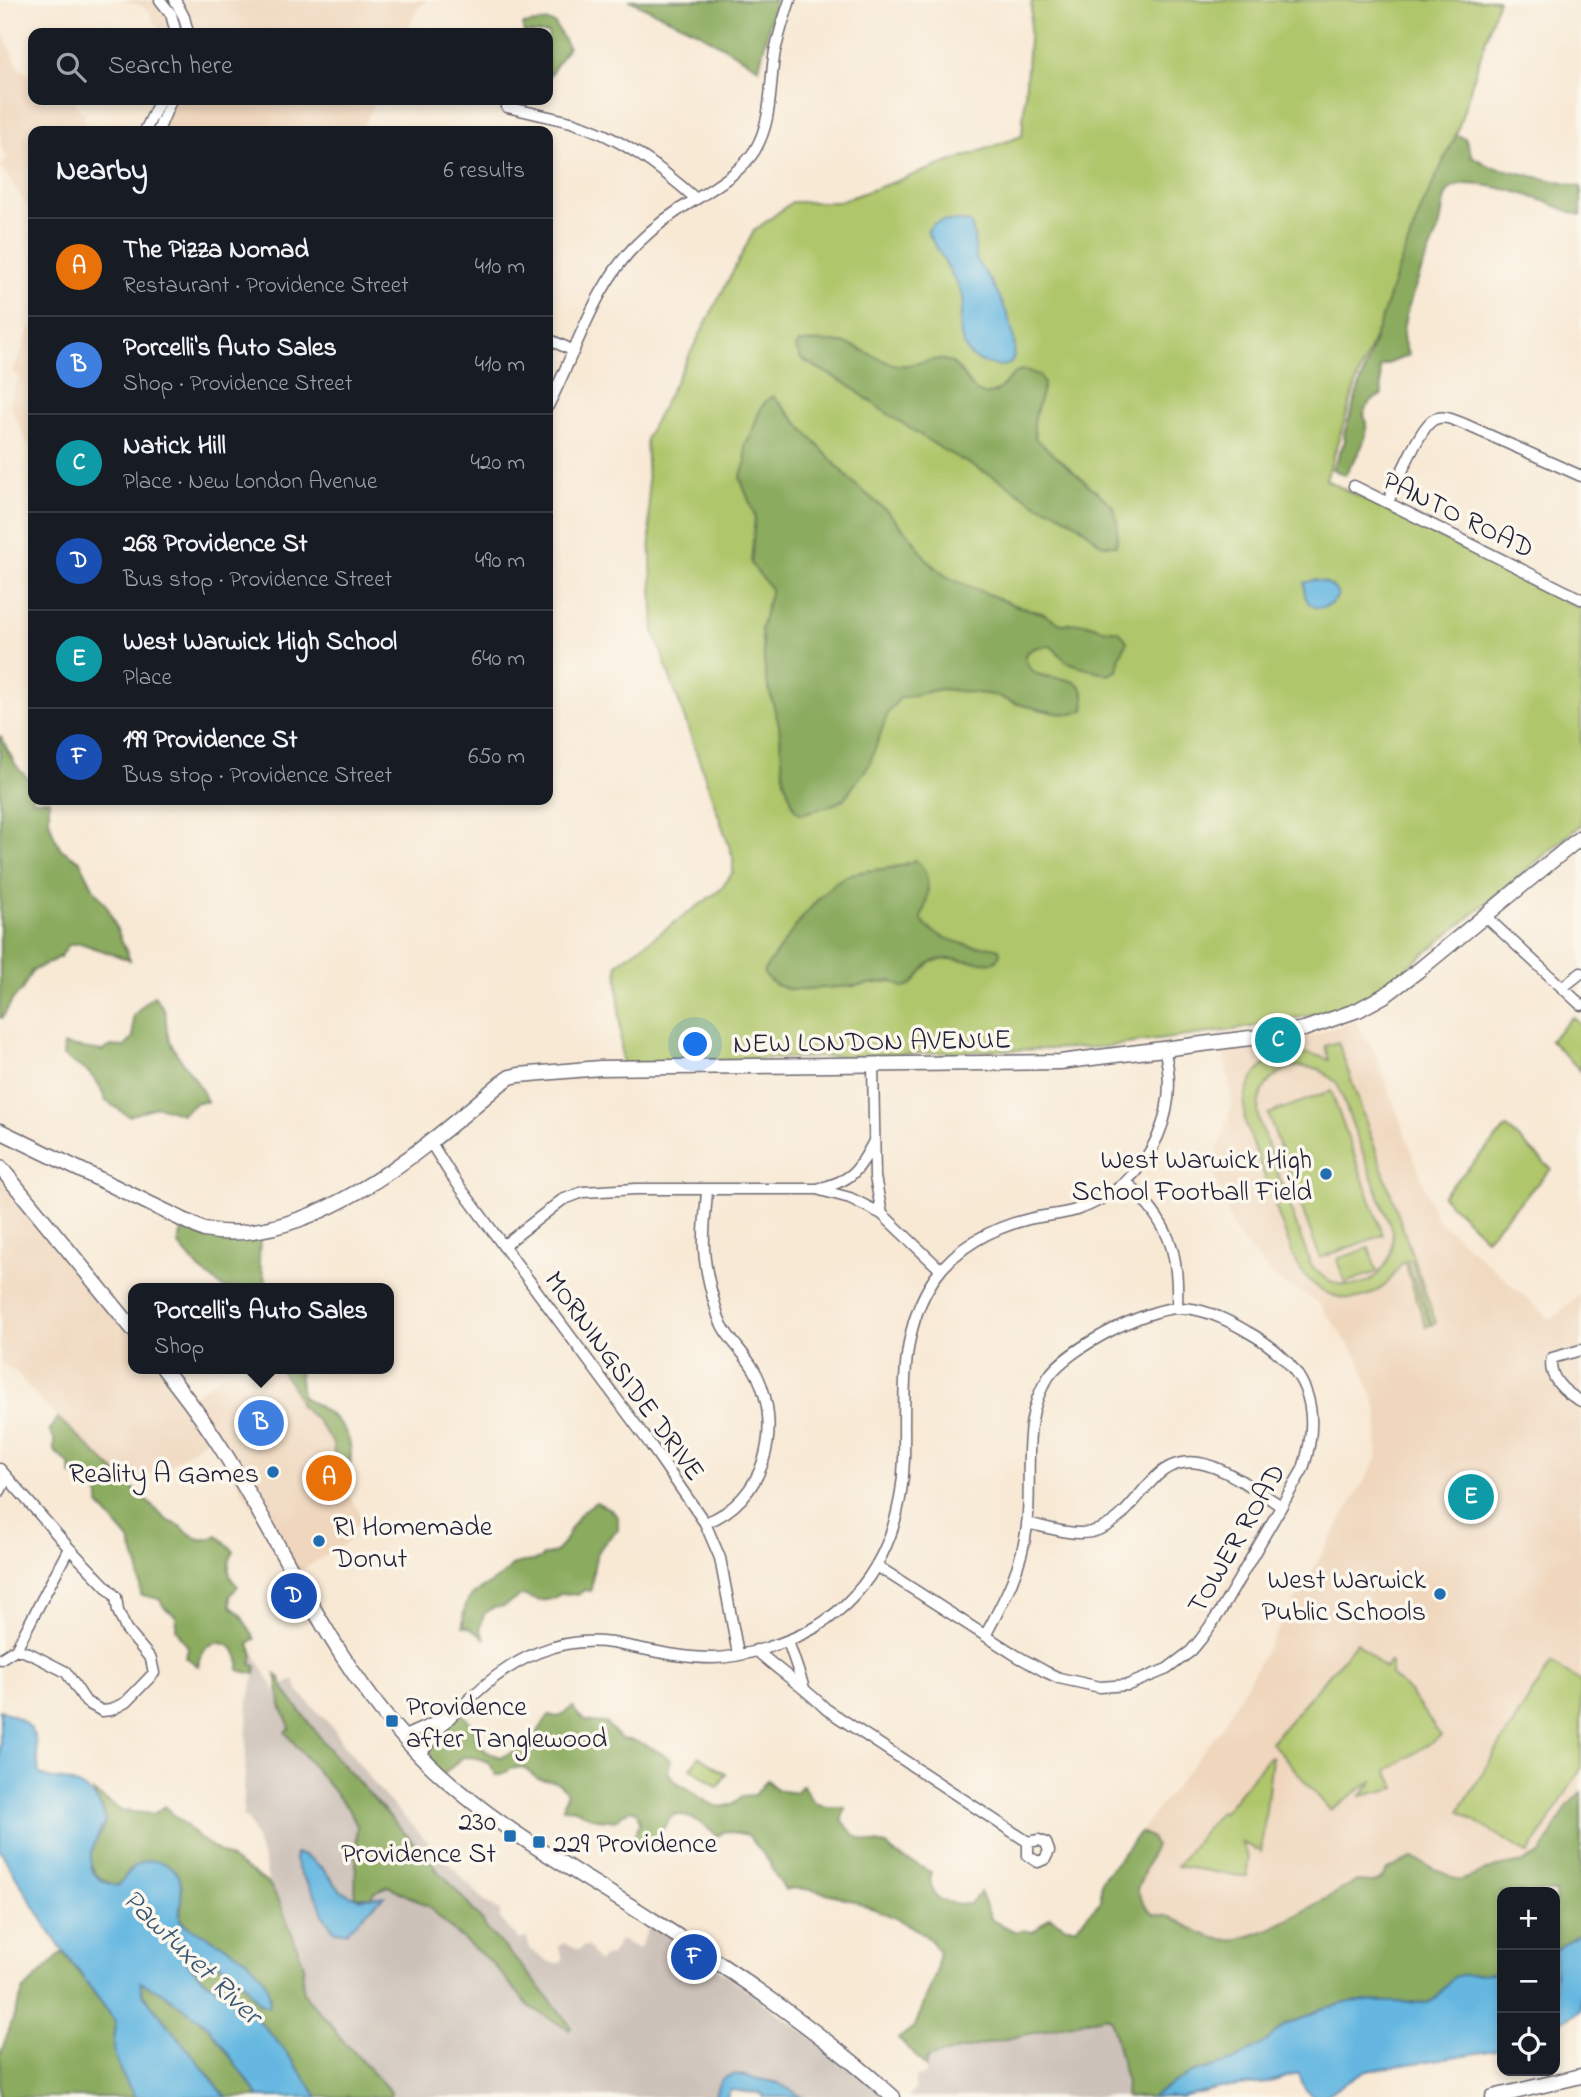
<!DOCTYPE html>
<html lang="en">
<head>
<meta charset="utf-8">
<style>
  body { margin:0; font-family:"Indie Flower",sans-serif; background:#242831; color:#f1f3f6 }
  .controls { position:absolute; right:21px; bottom:21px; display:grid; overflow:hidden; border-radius:14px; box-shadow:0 4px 10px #0003 }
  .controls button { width:63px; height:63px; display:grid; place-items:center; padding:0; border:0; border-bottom:2px solid #363941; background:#171b24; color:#f1f3f6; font:35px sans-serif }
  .you { position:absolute; left:696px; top:1045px; width:24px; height:24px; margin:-18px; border:5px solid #fff; border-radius:50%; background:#1a73e8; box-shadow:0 0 0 10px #1a73e833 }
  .badge { display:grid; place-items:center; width:46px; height:46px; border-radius:50%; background:#1f6fb2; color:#fff; font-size:23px; font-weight:700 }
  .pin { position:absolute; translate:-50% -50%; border:4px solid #fff; box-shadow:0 2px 7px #0006 }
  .popup { position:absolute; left:128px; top:1283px; width:266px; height:91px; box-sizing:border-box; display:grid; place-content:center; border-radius:14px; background:#171b24; filter:drop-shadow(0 2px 5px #0005); font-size:23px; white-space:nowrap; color:#9ea1a6 }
  .popup b { font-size:26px; color:#f1f3f6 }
  .popup::after { content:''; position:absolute; left:50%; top:100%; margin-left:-14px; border:14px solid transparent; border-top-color:#171b24 }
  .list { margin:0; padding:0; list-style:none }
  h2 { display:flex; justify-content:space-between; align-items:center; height:91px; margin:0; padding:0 28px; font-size:30px }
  h2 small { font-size:23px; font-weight:400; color:#9ea1a6 }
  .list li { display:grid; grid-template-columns:46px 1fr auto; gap:21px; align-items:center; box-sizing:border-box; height:98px; padding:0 28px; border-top:2px solid #363941 }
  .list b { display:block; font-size:26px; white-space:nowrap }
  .list p { margin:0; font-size:23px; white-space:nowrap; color:#9ea1a6 }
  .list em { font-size:23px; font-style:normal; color:#9ea1a6 }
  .icon { flex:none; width:38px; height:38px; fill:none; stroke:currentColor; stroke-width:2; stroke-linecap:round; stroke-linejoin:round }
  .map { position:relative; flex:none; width:1581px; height:2097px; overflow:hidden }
  .search { position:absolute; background:#171b24; box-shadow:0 4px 10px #0003; left:28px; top:28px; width:525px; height:77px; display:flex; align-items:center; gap:18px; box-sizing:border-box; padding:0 24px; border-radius:14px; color:#9ea1a6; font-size:26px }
  .panel { position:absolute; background:#171b24; box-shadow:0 4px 10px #0003; left:28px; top:126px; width:525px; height:679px; border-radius:14px }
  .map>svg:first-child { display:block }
  .built { fill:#efd6bc }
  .industrial { fill:#cdc2b9 }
  .green { fill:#afc66b; stroke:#687453; stroke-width:2; fill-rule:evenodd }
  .forest { fill:#8bab5f; stroke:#56664d; stroke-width:2 }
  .water { fill:#65b7e1; stroke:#446c8e; stroke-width:2 }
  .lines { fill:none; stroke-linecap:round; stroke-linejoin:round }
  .minor-casing { stroke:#6d6871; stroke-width:13 }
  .major-casing { stroke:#6d6871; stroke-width:17 }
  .minor { stroke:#fff; stroke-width:10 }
  .major { stroke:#fff; stroke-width:14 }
  .poi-dot { fill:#1f6fb2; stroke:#fbf7ec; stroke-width:2.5 }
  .labels { text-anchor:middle; stroke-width:7; stroke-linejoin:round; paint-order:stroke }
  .street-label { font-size:28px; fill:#22223b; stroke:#fbf7ec }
  .poi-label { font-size:28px; fill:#22223b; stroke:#fbf7ec; text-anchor:end }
  .water-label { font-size:30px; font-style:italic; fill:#395675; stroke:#fbf7ec }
</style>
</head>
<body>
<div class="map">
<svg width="1581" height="2097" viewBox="0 0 1581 2097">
  <rect width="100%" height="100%" fill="#fbf7ec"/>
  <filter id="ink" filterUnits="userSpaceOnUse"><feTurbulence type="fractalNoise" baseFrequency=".0143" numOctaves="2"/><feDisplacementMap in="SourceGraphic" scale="14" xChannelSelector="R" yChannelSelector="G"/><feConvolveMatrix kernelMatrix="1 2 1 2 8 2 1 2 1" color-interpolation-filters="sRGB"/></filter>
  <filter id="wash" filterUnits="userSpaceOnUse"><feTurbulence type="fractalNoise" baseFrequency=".00686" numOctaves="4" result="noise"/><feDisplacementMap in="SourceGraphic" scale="28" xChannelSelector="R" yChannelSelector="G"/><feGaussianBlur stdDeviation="1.57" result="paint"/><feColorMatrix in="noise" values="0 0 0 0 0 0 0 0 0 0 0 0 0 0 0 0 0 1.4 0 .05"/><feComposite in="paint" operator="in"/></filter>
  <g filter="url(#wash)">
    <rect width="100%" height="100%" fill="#f8e9d5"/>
    <path class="built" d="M121 0H427L418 7 407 33H159V27L152 21 150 12 140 5Z
      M0 26 19 67 33 78V100H74L78 109 85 113 84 119 89 131H33V215L1 167 7 158 0 145Z
      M171 100H373V108L360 131H156Z
      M33 323V450L29 446 9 403 19 376 12 372Z
      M1355 1021 1375 1052 1436 1218 1551 1320 1581 1293V1942L1555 1957V1892H1502V1976L1189 2028 1101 1881 1220 1730 1377 1459 1378 1411 1358 1357 1318 1302 1273 1277 1234 1231 1212 1169 1232 1104 1224 1052 1313 1035Z
      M0 1168 133 1330V1369H164L188 1399 231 1369H280L294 1389 300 1406 317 1420 333 1444 336 1460 335 1464H328L364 1520 349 1530 354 1538 294 1575 210 1437 166 1468 129 1484 54 1415 14 1371 7 1368 0 1360Z"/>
    <path class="industrial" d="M249 1644 280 1699 290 1729 350 1811 357 1827 355 1897 341 1891 322 1868 299 1871 318 1900 324 1918 382 1896 371 1897 374 1892 389 1886 429 1907 453 1931 493 1964 529 2006 551 1999 498 1939 485 1929 483 1922 445 1877 438 1872 434 1865 332 1753 284 1691V1685L294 1679 299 1692 335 1730 342 1742 384 1796 487 1903 500 1912V1918L519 1940 527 1937 529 1949 548 1962 556 1964 562 1962V1954L558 1947 563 1943 579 1950 584 1946 589 1947 598 1962 604 1956 611 1955 620 1940 639 1949 652 1921 892 2097H803L778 2083 735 2074 718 2082 715 2097H390L391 2092 336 2033 333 2026 309 2003 301 1976 304 1965 280 1903 269 1884 264 1861 249 1821 243 1816 248 1702 256 1667 251 1664 253 1654Z
      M1106 2016 1111 2020 1126 2080 1125 2097H908L915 2089V2078L926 2074V2060L929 2057Z"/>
    <path class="green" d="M1032 0H1498L1456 135 1358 378 1326 480 1581 609V825L1389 983 1352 1004 1321 1013 1240 1029 1103 1047 622 1064 617 964 720 890 733 872V857L654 631 646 438 754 231 792 202H838L1022 136Z
      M1573 1017 1581 1025V1071L1550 1040Z
      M1338 1042 1436 1323 1432 1325 1411 1260 1407 1261 1430 1325 1426 1327 1404 1261C1397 1268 1393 1279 1384 1286 1350 1313 1311 1293 1294 1258L1245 1122C1237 1070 1283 1039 1329 1060L1325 1046ZM1298 1066 1319 1069 1337 1083 1392 1231C1398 1283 1340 1306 1310 1263L1259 1121C1254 1092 1271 1072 1298 1066Z
      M1331 1091 1383 1235 1320 1258 1268 1114Z
      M1507 1127 1551 1169 1486 1238 1442 1196Z
      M1369 1248 1377 1272 1345 1283 1337 1259Z
      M1357 1642 1385 1669 1389 1662H1391V1675L1409 1692 1441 1736 1387 1771 1396 1788 1361 1796 1374 1780 1330 1810 1271 1742Z
      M1551 1663 1581 1682V1769L1528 1854 1459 1811Z
      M699 1756 726 1774 718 1787 691 1768Z
      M1269 1757 1272 1758 1261 1852 1241 1842 1248 1858 1247 1877 1177 1866 1220 1811 1223 1813Z"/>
    <path class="forest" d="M629 0H775L759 68 698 32Z
      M548 21 555 24 568 47 548 78V33H524L523 25Z
      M1456 135 1465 138 1472 156 1489 166 1581 187V215C1567 212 1555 205 1541 200 1523 193 1469 177 1452 188 1441 195 1443 217 1439 228 1429 253 1403 310 1403 335 1403 341 1406 350 1409 355L1380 367 1382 395 1370 401 1364 414C1372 439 1357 454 1345 475L1332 469 1345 441 1344 434 1393 283 1422 207Z
      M800 342C816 342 838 340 853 346 868 352 882 362 897 365 912 369 932 354 950 362 966 370 966 390 985 394 1002 397 1009 369 1025 370 1030 371 1035 374 1040 376L1044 384C1041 401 1029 422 1036 439L1112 505C1118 518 1119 531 1116 545H1102L1080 526 1055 511 1038 505 1000 480 943 450 882 410 847 384 801 359 795 346Z
      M773 396 851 481 887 511 912 538 928 561 947 577 1014 605 1042 613 1061 624 1084 623 1103 629 1119 631 1127 641 1120 656 1117 671 1109 675 1067 662 1051 646C1041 646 1032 647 1025 655 1030 697 1091 656 1084 710L1073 714 1055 713 1018 704 993 695 941 689 900 698 888 713 869 765 843 800 830 806 801 814 795 809 784 780 779 725 766 679 761 629 771 589 751 564 755 516 740 478 746 461 745 445C757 431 755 405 773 396Z
      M0 735C9 753 16 771 33 782V800H49V820L54 836 61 849 80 861 94 889 108 908 130 960 80 943 69 945 60 957 32 971 22 990 13 999 2 1018H0Z
      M915 860C933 873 929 900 921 918 927 934 955 942 971 946 981 948 990 944 999 949L1000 954 995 962C975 965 951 954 932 962 920 967 919 984 904 988L892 981 854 986 794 990C781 988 770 984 763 972 781 947 822 883 851 874 871 868 895 871 915 860Z
      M154 996C174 1018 161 1020 170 1041 179 1063 199 1078 207 1102H197L182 1114 158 1106 129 1116 106 1101 98 1083 88 1072 63 1056 64 1045 102 1051 111 1046 125 1047 133 1037V1016C141 1009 145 1001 154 996Z
      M184 1224 242 1237H260L259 1261 268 1288H224L200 1270 178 1244Z
      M280 1369H299L302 1397C336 1415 361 1434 347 1475L341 1478 340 1482 327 1463 335 1464 333 1444 317 1420 300 1406 294 1389Z
      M58 1418 168 1521C188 1525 194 1549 217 1535L234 1551C227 1563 226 1577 238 1586L230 1596 231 1606 240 1614 255 1639 249 1644 253 1654 251 1664 256 1666 255 1674 238 1670C247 1644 204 1627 198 1666L186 1657 188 1647 176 1629 177 1617 164 1607 160 1599 141 1595 139 1571 130 1541 99 1505C101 1489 88 1475 71 1475L70 1465 54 1451V1438L49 1431Z
      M596 1502 610 1509 618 1517V1530C593 1550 594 1561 591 1591L584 1590 578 1595 562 1593 552 1599 540 1601 522 1595 504 1606 493 1608 484 1614 480 1629 485 1639 470 1628 463 1626C462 1589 481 1593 505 1573 508 1571 510 1567 513 1565 523 1559 536 1565 544 1555 564 1556 567 1530 578 1517 582 1511 590 1506 596 1502Z
      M276 1675 280 1678 285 1691 332 1753 434 1865 438 1872 445 1877 483 1922C487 1933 500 1942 508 1951 530 1976 552 2000 571 2027L569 2030 529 2006 493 1964 453 1931 429 1907 389 1886 374 1892 371 1897H355L357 1826 350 1811 285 1732 290 1728C288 1720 283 1713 281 1705 278 1696 279 1685 276 1675Z
      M573 1707C581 1722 589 1722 606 1723L621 1739C641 1740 655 1749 671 1760L668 1771 674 1781C698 1791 717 1823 742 1796L755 1795 767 1780C776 1791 782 1792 795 1792L803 1785C807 1795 815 1805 828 1807 835 1808 838 1806 845 1808L842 1819C855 1840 863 1842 887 1845L893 1853 931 1872C927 1902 946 1904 970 1904L980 1892 992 1920 1016 1932 1022 1930 1033 1932 1050 1917 1066 1927H1076L1101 1901V1881L1140 1832 1151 1837 1155 1845 1137 1889C1140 1897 1146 1910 1155 1914 1160 1916 1166 1915 1171 1917 1188 1925 1200 1935 1220 1939 1254 1947 1326 1897 1357 1881 1371 1885 1382 1884 1387 1870L1412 1858 1460 1881 1496 1867 1524 1862 1541 1853 1568 1805 1581 1792V1933L1555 1950V1892H1502V1972L1452 1978 1436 2000 1427 2003 1355 2001 1321 2009 1298 2021 1284 2025 1270 2039 1233 2061 1192 2073 1151 2097H1125L1126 2080 1111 2020 1106 2016 929 2057 926 2060V2068L912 2051 898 2039 915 2026 936 1973 939 1951C935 1946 932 1941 928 1938 907 1918 812 1881 785 1890 781 1882 771 1872 770 1863L748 1835 726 1831 716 1836C705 1824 691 1816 675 1814 665 1821 656 1842 653 1853L641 1845 632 1843 640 1822 636 1811 630 1809 614 1821C607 1819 603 1820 596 1819 583 1817 579 1805 563 1809L567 1793C556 1776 551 1784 537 1778 532 1776 527 1770 523 1767L510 1769 502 1775H496C490 1758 479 1757 463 1757L441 1777 423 1760 459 1710 473 1726 478 1744 487 1752 501 1757C527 1748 535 1738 549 1715L558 1717Z
      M93 1792 123 1811 154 1814 164 1806 202 1840 269 1884 280 1903 304 1965C294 2004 325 2008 336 2033L391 2092 390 2097H318C298 2069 278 2038 252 2015 230 1994 203 1983 184 1959L185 1953C194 1951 198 1954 206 1957 232 1970 243 1980 259 2004L269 2007 270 1996 180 1920 182 1885 130 1870 118 1886C109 1884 101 1880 95 1872 80 1849 100 1842 105 1822 107 1810 96 1800 93 1792Z
      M63 1952 115 2021C117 2030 113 2036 114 2044 114 2054 129 2088 136 2097H0V2055L23 1991Z
      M140 1982 164 1993 209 2027 259 2097H226L142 1993Z"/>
    <path class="water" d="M942 221H962L970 223C977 236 973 247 977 260 979 266 985 272 989 278 1001 297 1020 336 1013 359 1009 373 977 362 970 355 960 343 959 328 961 314 962 308 965 303 963 298 960 284 935 247 927 231L933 224Z
      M1314 580C1326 582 1332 583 1338 595 1332 609 1310 614 1305 595 1304 591 1305 587 1304 583Z
      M0 1710C42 1726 34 1735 39 1773 49 1781 55 1778 67 1781 87 1787 102 1800 105 1821 92 1847 75 1877 118 1886 130 1870 141 1854 162 1863 172 1866 177 1871 180 1881 184 1893 178 1907 180 1920L185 1925C217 1943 275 1962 269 2007 256 2003 254 1995 246 1985 235 1972 201 1949 185 1953L184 1959C203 1983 230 1995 252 2015 278 2038 298 2069 318 2097H259L209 2027 164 1993 140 1982 142 1993 226 2097H136C126 2084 113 2061 114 2044 114 2035 117 2030 115 2021L51 1934 0 1850Z
      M296 1853 309 1858 322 1868 341 1891 359 1899 384 1896 346 1932 335 1931 324 1917 318 1900 299 1871 295 1860Z
      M1581 1933V2010L1555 2026V1950Z
      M1502 1972V2049L1366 2071 1322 2097C1305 2097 1303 2086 1299 2073L1267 2083 1220 2088 1181 2097H1151L1192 2073 1233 2061 1270 2039 1284 2025 1298 2021 1321 2009 1355 2001 1427 2003C1441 1998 1442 1988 1451 1979 1460 1971 1490 1975 1502 1972Z
      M735 2074 778 2083 803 2097H763V2094L730 2090 727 2097H715C718 2082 719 2078 735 2074Z"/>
  </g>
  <g filter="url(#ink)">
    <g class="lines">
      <g class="minor-casing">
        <path id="minor" d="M160 0 171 14 176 33
          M175 0 184 17 188 33
          M507 107C528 112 550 117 571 122 619 136 659 166 696 199
          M145 131 160 100
          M158 131 171 100
          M548 339 574 351
          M548 406C576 352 594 285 638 243 655 226 677 210 698 198 718 185 742 171 755 150 773 120 769 84 775 51 779 34 784 17 790 0
          M1354 486 1581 599
          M1388 502C1395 487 1420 427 1433 420 1443 414 1454 420 1464 424L1581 476
          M1485 916 1581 1005
          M1562 988 1581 973
          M873 1064 875 1177 882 1214 941 1270
          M431 1143 451 1175 650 1444 705 1523 720 1558 738 1654
          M1127 1182C1169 1226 1179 1247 1177 1308
          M820 1190 850 1198 882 1214
          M503 1246 562 1200 583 1192 636 1189H817C852 1181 858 1172 874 1141
          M1581 1350 1552 1358C1547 1377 1565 1393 1581 1401
          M0 1469 69 1548 116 1597 118 1611 126 1629 151 1659 154 1673 126 1702 111 1710 102 1711 86 1702 66 1672 31 1654 16 1649 0 1659
          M0 1491 7 1477
          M705 1523C765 1501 783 1429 757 1375 746 1352 723 1337 717 1312 711 1292 705 1270 704 1249 703 1229 706 1210 707 1190
          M1027 1523C1046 1527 1072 1536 1091 1532 1141 1520 1145 1455 1199 1463 1225 1467 1258 1492 1280 1505
          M877 1566 1017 1656 1046 1672 1059 1678 1100 1687 1128 1685 1167 1669 1191 1651 1201 1639 1220 1612 1303 1469C1324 1405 1305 1364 1248 1332 1228 1320 1202 1307 1178 1308 1144 1309 1069 1348 1049 1376 1019 1419 1033 1477 1027 1526 1022 1566 1005 1599 986 1634
          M788 1641 804 1688
          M16 1649 69 1548
          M756 1650C779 1671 804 1687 826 1709L1028 1842
          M402 1737 447 1717
          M420 1756C435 1731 455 1712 476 1693 513 1659 560 1635 612 1643 645 1649 679 1658 713 1658 743 1658 790 1642 816 1627 876 1590 902 1528 904 1459 905 1398 898 1332 934 1279 956 1247 992 1228 1029 1219 1044 1215 1061 1215 1076 1210 1114 1198 1142 1172 1158 1136 1170 1108 1172 1078 1164 1049
          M1039 1840 1046 1843 1049 1851 1045 1859 1038 1862 1028 1856V1842Z"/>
      </g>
      <g class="major-casing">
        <path id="major" d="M0 1131 204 1230C309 1250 426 1147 500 1084L510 1077 519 1075 600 1068 1060 1062 1266 1036 1304 1029 1358 1010 1387 994 1419 970 1581 837
          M0 1167 133 1329
          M164 1369C184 1394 203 1419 220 1446 286 1550 333 1667 421 1756 489 1825 574 1869 654 1921 736 1973 821 2032 893 2097
          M1493 2097 1581 2076"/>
      </g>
      <use href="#minor" class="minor"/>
      <use href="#major" class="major"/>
    </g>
  </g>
  <g class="poi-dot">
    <circle cx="1326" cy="1174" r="7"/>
    <circle cx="273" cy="1472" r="7"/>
    <circle cx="319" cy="1541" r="7"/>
    <circle cx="1440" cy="1594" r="7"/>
    <rect x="385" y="1714" width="14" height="14" rx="3.5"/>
    <rect x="503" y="1829" width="14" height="14" rx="3.5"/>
    <rect x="532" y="1835" width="14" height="14" rx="3.5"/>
  </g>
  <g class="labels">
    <g class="street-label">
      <text transform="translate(1459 513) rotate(26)" y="10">PANTO ROAD</text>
      <text transform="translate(872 1040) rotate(-1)" y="10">NEW LONDON AVENUE</text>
      <text transform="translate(626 1375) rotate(54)" y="10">MORNINGSIDE DRIVE</text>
      <text transform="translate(1235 1538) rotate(-60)" y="10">TOWER ROAD</text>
    </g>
    <g class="poi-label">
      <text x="1312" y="1168">West Warwick High<tspan x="1312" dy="32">School Football Field</tspan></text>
      <text x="259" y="1482">Reality A Games</text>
      <text x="333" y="1535" text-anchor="start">RI Homemade<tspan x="333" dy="32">Donut</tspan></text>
      <text x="1426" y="1588">West Warwick<tspan x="1426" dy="32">Public Schools</tspan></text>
      <text x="406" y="1715" text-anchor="start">Providence<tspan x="406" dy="32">after Tanglewood</tspan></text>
      <text x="496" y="1830">230<tspan x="496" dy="32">Providence St</tspan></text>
      <text x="553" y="1852" text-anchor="start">229 Providence</text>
    </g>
    <g class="water-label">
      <text transform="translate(193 1956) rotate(44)" y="10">Pawtuxet River</text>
    </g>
  </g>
</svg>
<div class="controls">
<button>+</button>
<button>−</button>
<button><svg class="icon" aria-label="locate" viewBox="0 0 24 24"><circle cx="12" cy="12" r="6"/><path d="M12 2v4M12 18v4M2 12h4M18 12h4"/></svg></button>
</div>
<div class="you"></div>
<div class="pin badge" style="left:329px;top:1478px;background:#e8710a">A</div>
<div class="pin badge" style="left:261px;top:1423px;background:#3f7fe0">B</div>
<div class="popup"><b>Porcelli's Auto Sales</b>Shop</div>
<div class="pin badge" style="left:1278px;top:1040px;background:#0f9aa8">C</div>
<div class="pin badge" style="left:294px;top:1596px;background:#1a4fb4">D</div>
<div class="pin badge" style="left:1471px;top:1497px;background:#0f9aa8">E</div>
<div class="pin badge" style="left:694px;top:1957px;background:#1a4fb4">F</div>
<div class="search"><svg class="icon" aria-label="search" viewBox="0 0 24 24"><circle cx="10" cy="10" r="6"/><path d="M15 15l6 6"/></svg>Search here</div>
<section class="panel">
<h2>Nearby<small>6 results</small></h2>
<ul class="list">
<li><span class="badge" style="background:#e8710a">A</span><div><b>The Pizza Nomad</b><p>Restaurant · Providence Street</p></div><em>410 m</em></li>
<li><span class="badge" style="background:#3f7fe0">B</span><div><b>Porcelli's Auto Sales</b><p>Shop · Providence Street</p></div><em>410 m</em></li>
<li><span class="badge" style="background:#0f9aa8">C</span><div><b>Natick Hill</b><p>Place · New London Avenue</p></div><em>420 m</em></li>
<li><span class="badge" style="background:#1a4fb4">D</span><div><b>268 Providence St</b><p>Bus stop · Providence Street</p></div><em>490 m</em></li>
<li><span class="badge" style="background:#0f9aa8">E</span><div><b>West Warwick High School</b><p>Place</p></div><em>640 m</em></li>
<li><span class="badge" style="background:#1a4fb4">F</span><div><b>199 Providence St</b><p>Bus stop · Providence Street</p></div><em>650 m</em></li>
</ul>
</section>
</div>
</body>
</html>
